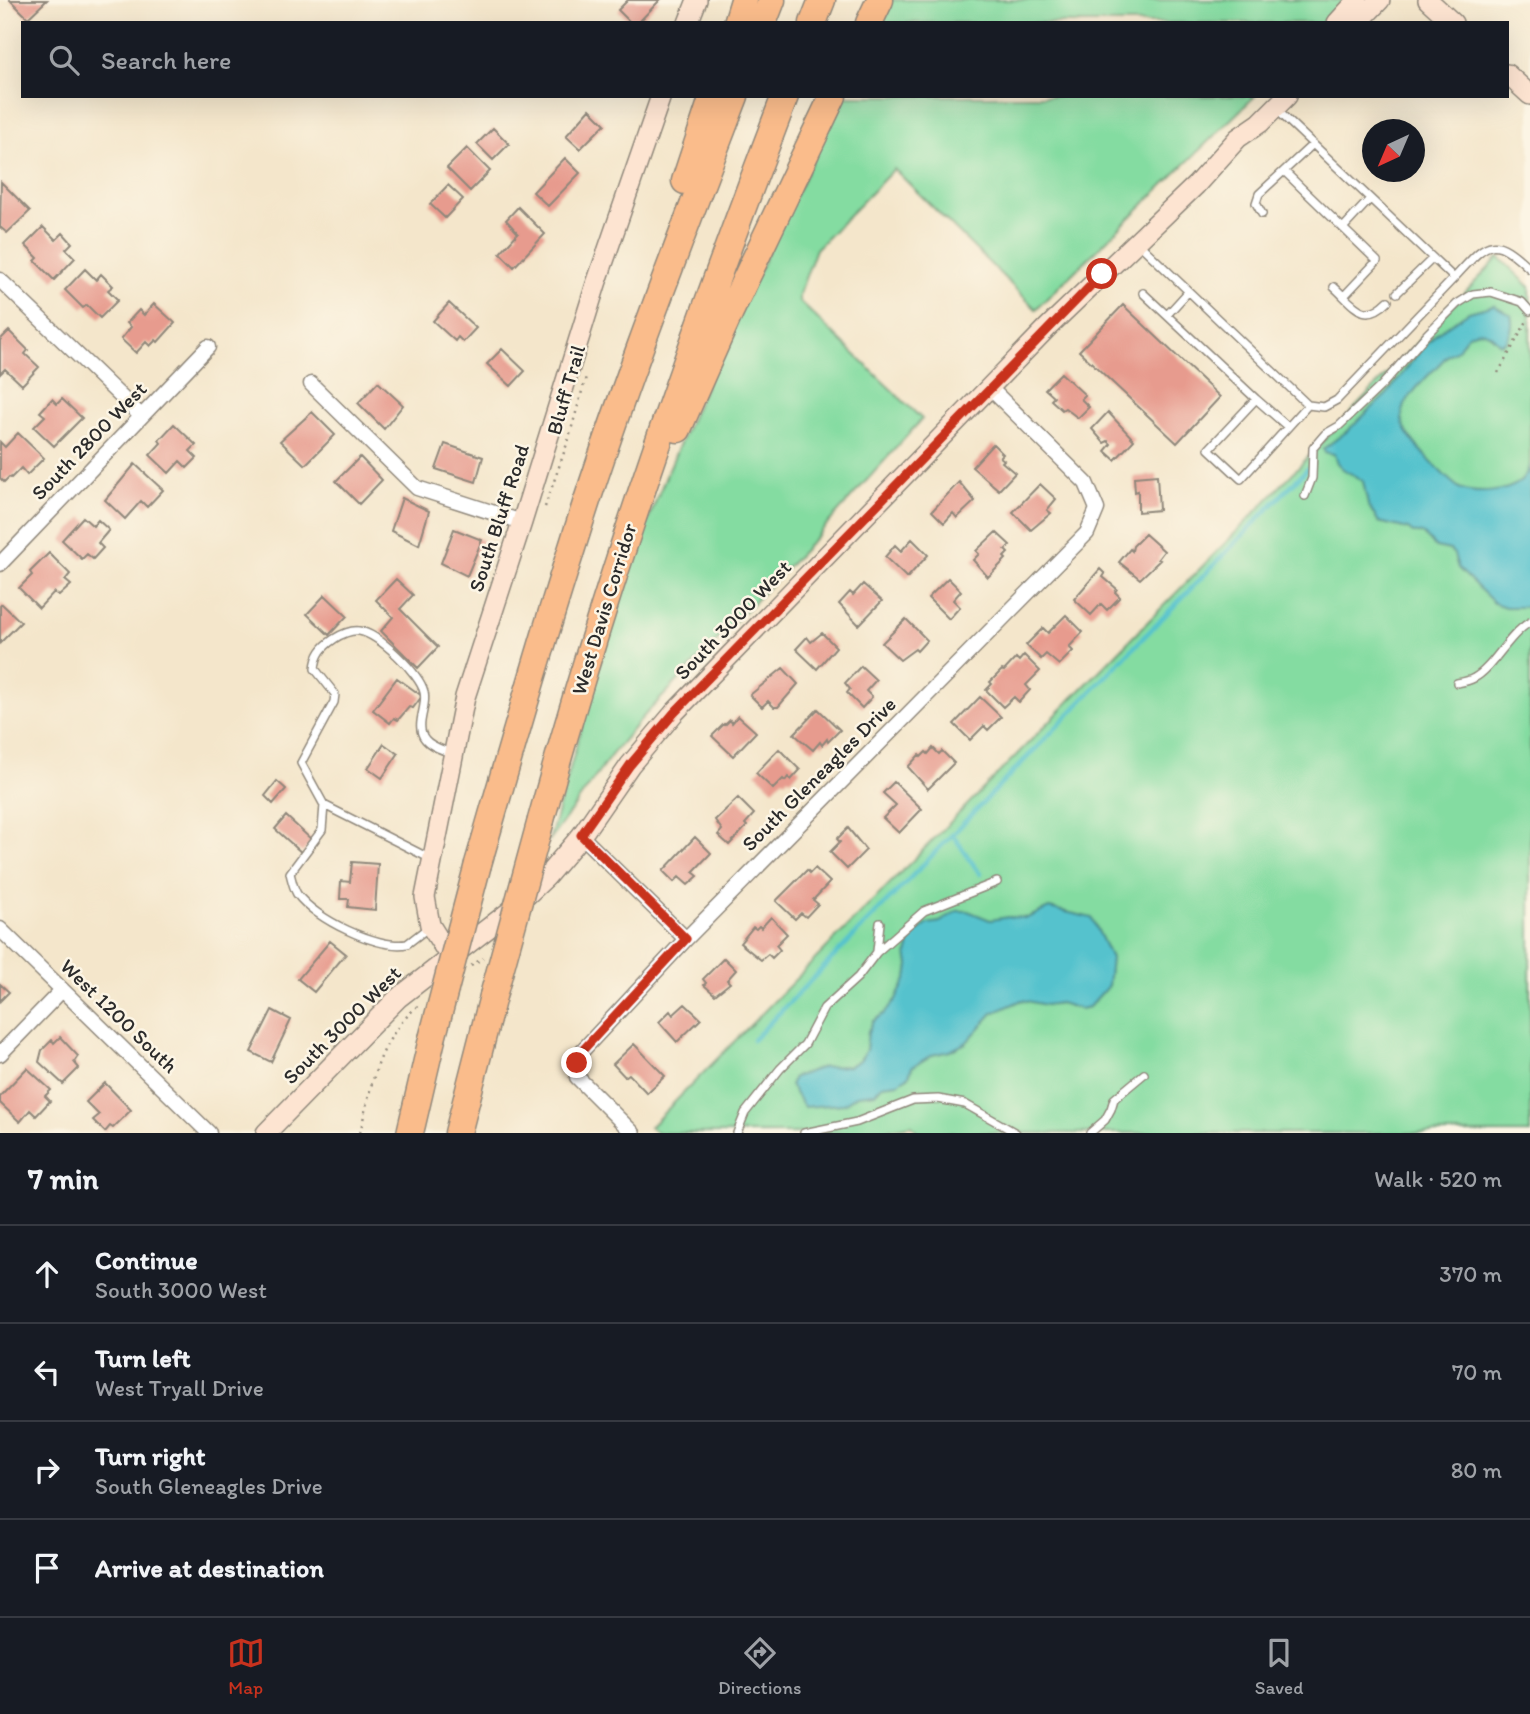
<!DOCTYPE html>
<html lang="en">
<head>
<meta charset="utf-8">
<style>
  body { margin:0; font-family:Itim,sans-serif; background:#242831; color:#f1f3f6 }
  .compass { position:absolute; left:1362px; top:119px; width:63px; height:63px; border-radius:50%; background:#171b24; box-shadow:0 7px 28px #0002; rotate:224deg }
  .stop { position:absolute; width:21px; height:21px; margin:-16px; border:5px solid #c8321e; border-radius:50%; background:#fff }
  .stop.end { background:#c8321e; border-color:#fff; box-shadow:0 2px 7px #0008 }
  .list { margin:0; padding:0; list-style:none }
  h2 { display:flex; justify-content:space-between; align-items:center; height:91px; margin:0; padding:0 28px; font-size:30px }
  h2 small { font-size:23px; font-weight:400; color:#9ea1a6 }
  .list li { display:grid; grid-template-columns:46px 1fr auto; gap:21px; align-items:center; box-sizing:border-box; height:98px; padding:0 28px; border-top:2px solid #363941 }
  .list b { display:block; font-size:26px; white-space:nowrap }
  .list p { margin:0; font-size:23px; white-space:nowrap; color:#9ea1a6 }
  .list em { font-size:23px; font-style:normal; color:#9ea1a6 }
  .icon { flex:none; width:38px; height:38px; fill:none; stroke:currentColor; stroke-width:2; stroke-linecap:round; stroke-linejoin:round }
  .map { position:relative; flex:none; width:1530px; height:1133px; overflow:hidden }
  .search { position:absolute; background:#171b24; box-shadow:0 7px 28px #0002; left:21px; right:21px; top:21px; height:77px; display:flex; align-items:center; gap:18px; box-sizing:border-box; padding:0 24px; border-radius:0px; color:#9ea1a6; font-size:26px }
  .sheet { height:483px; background:#171b24 }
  nav { display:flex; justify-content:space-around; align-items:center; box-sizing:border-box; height:98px; border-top:2px solid #363941; background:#171b24; font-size:19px; color:#9ea1a6 }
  nav a { display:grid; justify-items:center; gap:4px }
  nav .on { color:#c8321e }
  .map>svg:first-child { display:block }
  .green { fill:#84dca1; stroke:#588466; stroke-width:2 }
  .water { fill:#55c2cd; stroke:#40767c; stroke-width:2 }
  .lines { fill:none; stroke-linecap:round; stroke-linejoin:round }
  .stream { stroke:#55c2cd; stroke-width:4.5 }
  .building { fill:#e79b8e }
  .lane-casing { stroke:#90887b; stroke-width:10 }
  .street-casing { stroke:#90887b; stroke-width:17 }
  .secondary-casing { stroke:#90887b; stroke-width:22 }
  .highway-casing { stroke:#90887b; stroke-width:29 }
  .path { stroke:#90887b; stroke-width:2.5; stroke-dasharray:2 5; stroke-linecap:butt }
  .lane { stroke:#fff; stroke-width:7 }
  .street { stroke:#fff; stroke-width:14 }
  .secondary { stroke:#fde4d1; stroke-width:19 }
  .highway { stroke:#fabc8b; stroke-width:26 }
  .highway-bridge-casing { stroke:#90887b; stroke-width:29; stroke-linecap:butt }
  .highway-bridge { stroke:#fabc8b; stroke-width:26 }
  .route { stroke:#c8321e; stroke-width:9 }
  .labels { text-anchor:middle; stroke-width:5; stroke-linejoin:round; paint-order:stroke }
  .street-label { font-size:21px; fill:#2b2b2b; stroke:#fcf5e5 }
</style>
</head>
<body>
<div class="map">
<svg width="1530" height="1133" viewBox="0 0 1530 1133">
  <rect width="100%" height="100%" fill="#fcf5e5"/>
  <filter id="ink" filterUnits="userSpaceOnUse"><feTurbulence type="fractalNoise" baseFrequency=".0143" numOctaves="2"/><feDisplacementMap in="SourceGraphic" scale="14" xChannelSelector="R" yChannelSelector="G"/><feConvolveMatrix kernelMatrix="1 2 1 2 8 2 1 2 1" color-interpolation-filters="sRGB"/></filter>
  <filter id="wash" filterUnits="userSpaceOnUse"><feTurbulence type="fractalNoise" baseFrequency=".00686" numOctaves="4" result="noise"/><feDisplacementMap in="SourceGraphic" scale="28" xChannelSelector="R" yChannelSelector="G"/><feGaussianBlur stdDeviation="1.57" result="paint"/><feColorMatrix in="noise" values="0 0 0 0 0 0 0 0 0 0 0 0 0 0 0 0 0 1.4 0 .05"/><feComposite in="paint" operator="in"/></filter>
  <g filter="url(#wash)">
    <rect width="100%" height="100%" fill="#f4e6cb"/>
    <path class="green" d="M890 0H1349L1327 23H880Z
      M843 96H1255L1036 309 894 169 816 249 799 295V301L922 419 804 550 642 718 612 754 549 841C579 741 605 634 642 536 700 386 774 242 843 96Z
      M1499 257 1530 287V1133H918L912 1125 867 1133H657L650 1127 1247 521Z"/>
    <path class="water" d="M1494 305 1511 315C1514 325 1511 334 1505 342L1500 344C1492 335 1484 328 1472 333 1464 336 1463 343 1458 349 1454 353 1448 353 1445 358 1433 372 1400 399 1402 418 1403 437 1444 476 1459 488 1476 495 1506 493 1521 481 1525 477 1527 471 1530 466V607H1505L1494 603 1458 568 1454 554 1450 550 1436 547C1429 541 1424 531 1413 533L1408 529 1379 522 1368 505 1363 481 1343 469 1337 463 1334 454 1325 452 1323 449 1346 432 1387 394 1420 351 1438 332 1469 312Z
      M1049 908 1092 918 1111 958 1108 986 1089 1007 1080 1009 1060 1003 1046 1005 1022 1000 993 1013 966 1043 950 1051 932 1055 912 1067 909 1076 898 1083 882 1085 875 1093 857 1095 844 1104 804 1107 790 1085 794 1077 823 1067 849 1066 860 1060 866 1050 868 1031 873 1021 885 1013 896 999 907 978 909 965 907 954 910 943 917 932 928 924 940 922 957 911H968L990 920 1009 917 1027 918Z"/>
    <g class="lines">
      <path class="stream" d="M953 835 980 874
        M753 1040 1307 469"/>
    </g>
    <g id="blocks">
      <path class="building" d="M10 0H47L28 18Z
        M628 0H660L638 23H631L618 10Z
        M590 109 605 124 580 149 566 136Z
        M493 128 509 144 493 160 477 144Z
        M467 148 490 171 470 191 447 168Z
        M565 158 580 173 548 206 533 192Z
        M1 182 30 211 7 233 0 227Z
        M448 185 463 199 445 218 430 204Z
        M518 207 545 234 514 267 500 253 518 233 506 220Z
        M43 227 56 240 63 233 72 243 66 249 75 258 54 280 35 261 38 258 25 245Z
        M85 269 96 280 101 274 113 286 108 290 118 300 100 318 87 305 83 308 65 290Z
        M449 303 476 328 463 342 458 337 455 341 433 321Z
        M154 304 175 323 158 342 156 340 150 346 146 342 136 353 121 339 131 327 127 323 139 310 144 315Z
        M1123 305 1220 397 1177 443 1079 351Z
        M9 331 28 350 25 354 39 367 22 385 5 369 0 374V340Z
        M502 349 525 371 511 386 487 364Z
        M1061 373 1085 395 1081 399 1089 407 1078 418 1065 408 1062 410 1051 400 1054 397 1045 389Z
        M378 382 403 405 384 429 358 403Z
        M52 399 57 404 62 399 82 418 54 446 34 427 45 416 40 412Z
        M312 412 335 435 305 465 280 441Z
        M1108 412 1134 440 1115 460 1105 451 1111 444 1108 441 1104 443 1092 429Z
        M174 424 196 445 190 451 197 458 187 468 180 461 169 473 150 455 161 443 159 440Z
        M18 433 44 458 27 475 21 468 11 478 9 477 4 482 0 478V442L5 447Z
        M445 444 483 457 476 482 436 469Z
        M993 444 1003 454 1000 457 1004 460 1002 462 1015 473 999 490 972 467Z
        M360 457 382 480 359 504 336 481Z
        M135 464 163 490 147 507 141 501 125 519 105 500Z
        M1157 475 1159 510 1138 512V491L1135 492 1134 477Z
        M959 482 975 501 957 518 953 513 944 523 932 511Z
        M1040 484 1056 499 1047 510 1051 513 1031 530 1013 512Z
        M402 498 429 511 419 545 391 531Z
        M83 517 93 526 98 520 109 530 98 543 103 548 93 559 87 554 82 559 62 540Z
        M454 529 482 540 467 576 441 563Z
        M996 532 1010 545 1005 550 1008 553 1004 557 1006 559 988 577 973 560 979 554 976 551Z
        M1145 534 1164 551 1158 559 1160 560 1140 579 1119 562 1130 549 1132 551 1133 546Z
        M912 539 928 555 907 578 885 557 895 545 901 551Z
        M49 553 70 574 65 580 71 585 59 596 54 592 39 608 19 588 32 575 30 572Z
        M1100 569 1105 574 1103 577 1117 589 1115 592 1120 597 1107 610 1101 604 1091 615 1074 599Z
        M948 578 961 591 953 600 960 607 949 619 928 598Z
        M396 579 413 595 400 609 438 647 418 668 381 631 393 617 376 600Z
        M863 584 882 601 859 625 839 604 850 592 853 595Z
        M325 595 347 616 329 635 307 614Z
        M2 604 21 622 0 643V606Z
        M1066 615 1083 632 1069 647 1073 651 1059 665 1046 654 1041 659 1026 645 1043 628 1048 633Z
        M906 619 927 640 917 651 915 649 900 660 882 643Z
        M822 633 836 647 817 669 796 649 807 637 811 642Z
        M1024 655 1040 671 1026 685 1030 690 1019 702 1014 697 1003 707 986 690 992 684 990 682 1002 670 1004 671 1016 658 1019 661Z
        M861 666 876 680 866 691 872 697 862 708 847 693 850 689 845 683Z
        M783 668 798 684 778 707H774L768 701 762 707 750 695Z
        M397 678 422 696 413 708 409 707 398 720 394 718 390 723 373 710Z
        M980 697 1001 717 988 730 984 726 970 740 954 724Z
        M818 709 840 730 828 742 827 739 822 745 820 742 813 750 794 734Z
        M738 716 756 732 733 756 712 736 724 724 725 725 730 720 732 723Z
        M384 744 398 754 382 778 368 768Z
        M933 748 939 754 942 751 954 763 928 789 908 767 919 755 921 757 926 752 928 754Z
        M779 749 800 770 791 780 788 777 785 781 783 779 773 789 756 773Z
        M277 781 286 789 273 804 265 796Z
        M894 782 922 809 899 833 883 818 896 805 883 793Z
        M738 798 754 814 745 824 747 826 729 845 718 835 722 830 715 820Z
        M286 816 313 841 302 853 275 829Z
        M848 828 866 850 847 869 830 852 840 842 837 839Z
        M695 837 711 853 693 872 698 876 688 885 679 877 674 882 663 871Z
        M352 862 378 864 375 910 348 907 349 899H340L341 881 350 882Z
        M815 868 830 882 813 900 818 904 806 917 801 913 795 919 776 901 807 870 810 873Z
        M771 917 787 934 776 945 780 950 772 958 768 954 761 960 740 943 753 927 756 929 759 926 761 928Z
        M330 941 346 954 314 992 298 979Z
        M724 958 736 970 727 980 730 983 715 995 704 985 706 983 703 979Z
        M0 984 9 992 0 1001Z
        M685 1004 701 1019 677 1042 659 1022 670 1011 673 1015Z
        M272 1010 291 1020 271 1062 251 1052Z
        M60 1037 78 1056 74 1062 79 1068 63 1084 39 1062 42 1050 52 1040 54 1043Z
        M634 1044 665 1076 647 1093 629 1074 625 1077 613 1064Z
        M27 1068 51 1090 45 1096 50 1101 36 1116 30 1110 20 1122 0 1103V1096Z
        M105 1083 131 1110 113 1128 110 1126 105 1132 93 1120 99 1115 86 1102Z"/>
    </g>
  </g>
  <g filter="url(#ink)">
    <use href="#blocks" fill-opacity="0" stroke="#90887b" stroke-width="2"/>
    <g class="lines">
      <g class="lane-casing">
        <path id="lane" d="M1277 110 1454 278 1337 400 1324 407 1308 405
          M1284 171 1377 261 1344 296
          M1262 214 1256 203 1259 194 1313 144
          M1343 228 1370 199
          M1137 242 1308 405 1241 479 1209 449 1256 399 1143 293
          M1454 278C1487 243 1491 231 1530 269
          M1334 287C1354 305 1364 325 1388 301
          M1397 293 1433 258
          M1167 315 1188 292
          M1256 399 1288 427
          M1305 496 1312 478 1313 448 1325 434 1339 426 1382 385 1427 334 1457 304 1473 294 1491 292 1522 302 1530 311
          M1457 683C1463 682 1469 681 1474 678 1493 668 1507 636 1530 622
          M324 805 431 859
          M429 927 407 944C377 949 315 919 297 894 293 887 292 881 290 873L322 830 324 805 301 763 334 702 335 694 315 669C316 655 322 647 334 639 342 634 350 630 359 631 378 633 420 674 424 692 428 707 414 725 425 739 431 747 444 750 453 754
          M877 951 880 923
          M737 1133 745 1113 780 1069 805 1044 824 1008 858 977 877 952 924 911 997 882
          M804 1133 857 1122 913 1100 938 1099 965 1104 1016 1133
          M1090 1133 1105 1120 1111 1109 1114 1099 1144 1074"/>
      </g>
      <g class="street-casing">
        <path id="street" d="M0 280 141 416
          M311 384 417 488 522 522
          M0 564 208 347
          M581 836 686 939
          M0 929 209 1133
          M0 1054 62 990
          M633 1133 577 1077 576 1066 581 1052 686 939 1087 533 1097 509 1086 483 990 388"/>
      </g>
      <g class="secondary-casing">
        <path id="secondary" d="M1428 0 1453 23
          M688 23 697 0
          M1337 23 1358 0
          M1358 23 1380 0
          M1507 74 1530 95
          M450 957 430 925 425 897 465 697 522 522 596 284 661 96
          M266 1133 398 998 509 912 546 877 581 836 630 765 674 713 1048 327 1196 185 1238 138 1260 123 1287 96"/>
      </g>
      <g class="highway-casing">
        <path id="highway" d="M737 23 744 0
          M763 23 772 0
          M813 23 822 0
          M869 23 880 0
          M685 181 713 96
          M678 429 730 312 833 96
          M541 820C608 574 694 334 785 96
          M478 864C508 760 537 657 570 554 618 399 677 248 735 96
          M410 1133 432 1039
          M458 1133 493 996"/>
      </g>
      <path class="path" d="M1498 373 1527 321
        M545 507 568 441 586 377
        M471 966 483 958
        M360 1133C372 1082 378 1039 421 1003"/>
      <use href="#lane" class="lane"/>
      <use href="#street" class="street"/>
      <use href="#secondary" class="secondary"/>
      <use href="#highway" class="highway"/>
      <g class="highway-bridge-casing">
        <path id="highway-bridge" d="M493 996 541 820
          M432 1039 478 864"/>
      </g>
      <use href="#highway-bridge" class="highway-bridge"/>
    </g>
  </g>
  <g class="lines" filter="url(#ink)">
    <path class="route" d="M577 1063 581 1052 686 939 581 835 630 765 674 713 1102 274"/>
  </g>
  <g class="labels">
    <g class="street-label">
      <text transform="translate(566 390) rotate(-74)" y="7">Bluff Trail</text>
      <text transform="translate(89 441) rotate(-46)" y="7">South 2800 West</text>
      <text transform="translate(499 518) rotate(-72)" y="7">South Bluff Road</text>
      <text transform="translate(604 609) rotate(-73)" y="7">West Davis Corridor</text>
      <text transform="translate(733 620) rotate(-46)" y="7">South 3000 West</text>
      <text transform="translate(819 774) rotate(-45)" y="7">South Gleneagles Drive</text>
      <text transform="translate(119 1016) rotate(44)" y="7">West 1200 South</text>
      <text transform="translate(342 1025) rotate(-45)" y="7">South 3000 West</text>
    </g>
  </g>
</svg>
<svg class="compass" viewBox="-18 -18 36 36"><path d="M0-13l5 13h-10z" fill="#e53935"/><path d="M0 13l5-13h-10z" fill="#9ea1a6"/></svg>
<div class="stop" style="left:1102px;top:274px"></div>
<div class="stop end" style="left:577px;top:1063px"></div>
<div class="search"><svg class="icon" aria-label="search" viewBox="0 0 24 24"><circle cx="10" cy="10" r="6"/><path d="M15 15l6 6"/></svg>Search here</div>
</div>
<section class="sheet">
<h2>7 min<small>Walk · 520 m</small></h2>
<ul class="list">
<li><svg class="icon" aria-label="ahead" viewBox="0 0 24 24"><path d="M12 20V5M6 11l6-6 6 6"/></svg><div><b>Continue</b><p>South 3000 West</p></div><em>370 m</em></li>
<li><svg class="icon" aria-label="left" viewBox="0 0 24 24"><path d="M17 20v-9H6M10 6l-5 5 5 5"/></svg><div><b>Turn left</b><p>West Tryall Drive</p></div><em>70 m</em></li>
<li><svg class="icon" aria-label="right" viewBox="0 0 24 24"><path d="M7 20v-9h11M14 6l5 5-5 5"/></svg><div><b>Turn right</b><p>South Gleneagles Drive</p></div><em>80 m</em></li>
<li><svg class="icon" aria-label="arrive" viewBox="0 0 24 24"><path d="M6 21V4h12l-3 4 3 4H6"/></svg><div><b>Arrive at destination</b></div></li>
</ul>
</section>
<nav>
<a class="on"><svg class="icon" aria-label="map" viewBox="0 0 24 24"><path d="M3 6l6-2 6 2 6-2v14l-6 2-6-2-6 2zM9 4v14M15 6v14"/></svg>Map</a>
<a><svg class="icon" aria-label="directions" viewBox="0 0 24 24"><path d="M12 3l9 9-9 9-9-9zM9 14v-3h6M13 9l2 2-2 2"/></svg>Directions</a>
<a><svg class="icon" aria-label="saved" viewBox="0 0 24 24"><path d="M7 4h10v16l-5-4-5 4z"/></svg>Saved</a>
</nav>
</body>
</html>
